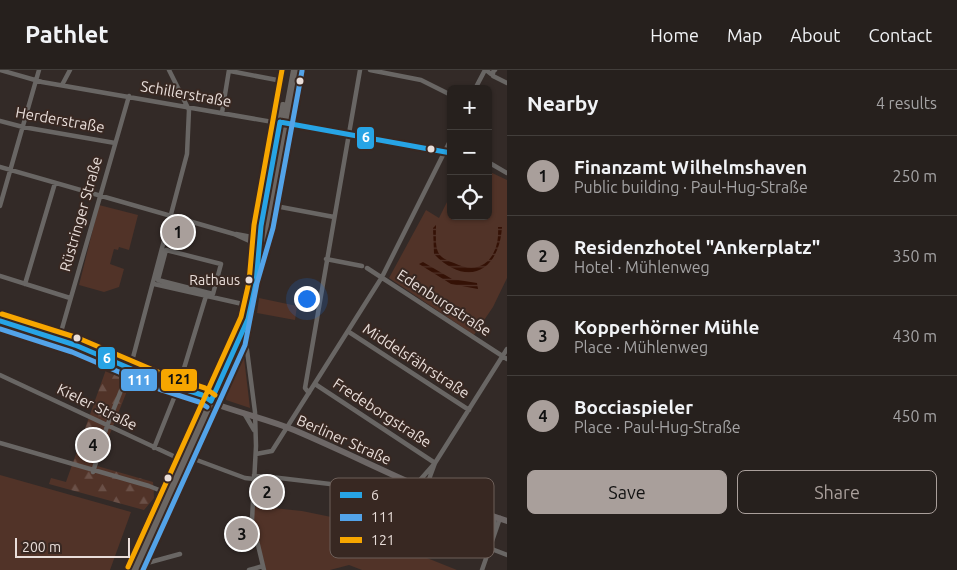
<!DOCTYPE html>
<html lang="en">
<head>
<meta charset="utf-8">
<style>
  body { margin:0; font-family:Ubuntu,sans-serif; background:#2e2826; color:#f1f3f6 }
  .controls { position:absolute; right:15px; top:15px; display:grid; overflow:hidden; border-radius:8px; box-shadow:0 1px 4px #0004 }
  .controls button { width:45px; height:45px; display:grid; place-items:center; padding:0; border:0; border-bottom:1px solid #423e3b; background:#26201d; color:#f1f3f6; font:25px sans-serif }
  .scale { position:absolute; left:15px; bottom:12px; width:115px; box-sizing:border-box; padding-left:5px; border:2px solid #e9deda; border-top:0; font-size:14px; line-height:18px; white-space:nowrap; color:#e9deda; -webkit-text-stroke:4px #382822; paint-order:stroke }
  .you { position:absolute; left:306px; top:228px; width:18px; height:18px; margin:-12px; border:4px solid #fff; border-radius:50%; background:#1a73e8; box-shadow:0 0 0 8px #1a73e833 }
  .badge { display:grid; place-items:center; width:32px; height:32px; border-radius:50%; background:#a99f9b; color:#111; font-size:16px; font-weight:700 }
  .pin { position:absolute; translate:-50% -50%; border:2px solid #fff; box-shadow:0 1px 5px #0006 }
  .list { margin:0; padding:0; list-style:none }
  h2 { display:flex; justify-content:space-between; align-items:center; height:65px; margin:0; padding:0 20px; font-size:21px }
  h2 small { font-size:16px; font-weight:400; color:#a4a3a4 }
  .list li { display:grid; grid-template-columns:32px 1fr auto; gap:15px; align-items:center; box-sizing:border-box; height:80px; padding:0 20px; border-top:1px solid #423e3b }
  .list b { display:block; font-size:19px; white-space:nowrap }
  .list p { margin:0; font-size:16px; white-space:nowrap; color:#a4a3a4 }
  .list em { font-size:16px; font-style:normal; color:#a4a3a4 }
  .actions { display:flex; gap:10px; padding:15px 20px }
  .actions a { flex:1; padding:11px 0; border:1px solid #a99f9b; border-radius:8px; text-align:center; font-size:18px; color:#a99f9b }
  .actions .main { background:#a99f9b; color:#111 }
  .icon { flex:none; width:28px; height:28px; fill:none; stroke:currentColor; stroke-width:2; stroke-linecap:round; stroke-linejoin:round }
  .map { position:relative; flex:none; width:507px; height:500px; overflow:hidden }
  header { display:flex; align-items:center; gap:30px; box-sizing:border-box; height:70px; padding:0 25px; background:#26201d; border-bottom:1px solid #423e3b }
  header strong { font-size:24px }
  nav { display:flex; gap:28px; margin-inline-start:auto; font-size:18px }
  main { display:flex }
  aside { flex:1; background:#26201d }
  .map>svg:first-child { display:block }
  .green { fill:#513328 }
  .forest { fill:url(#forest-firs) }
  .water { fill:url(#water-rules) }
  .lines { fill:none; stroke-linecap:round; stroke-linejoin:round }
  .street { stroke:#696664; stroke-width:4.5 }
  .secondary { stroke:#6d6766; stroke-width:6 }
  .primary { stroke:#6b6663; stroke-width:8 }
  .bus-1-casing { stroke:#382822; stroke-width:9 }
  .bus-2-casing { stroke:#382822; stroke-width:9 }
  .bus-3-casing { stroke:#382822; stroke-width:9 }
  .bus-1 { stroke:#27a4e5; stroke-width:5 }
  .bus-2 { stroke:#53a3e8; stroke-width:5 }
  .bus-3 { stroke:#f7a600; stroke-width:5 }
  .bus-dot { fill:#e9deda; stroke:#382822; stroke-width:2 }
  .labels { text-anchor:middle; stroke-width:4; stroke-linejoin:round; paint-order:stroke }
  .bus-label { font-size:14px; fill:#e9deda; stroke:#382822; text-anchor:end }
  .street-label { font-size:15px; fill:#e9deda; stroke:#382822 }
  .key { fill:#382822; stroke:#6d5f59; stroke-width:1 }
  .key-label { font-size:14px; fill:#e9deda }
  .line-badge { stroke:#382822; stroke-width:2 }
  .badge-label { font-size:14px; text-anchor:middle; font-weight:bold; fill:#fff }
  .pale-badge-label { font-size:14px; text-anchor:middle; font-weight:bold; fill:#111 }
</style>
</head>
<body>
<header>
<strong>Pathlet</strong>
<nav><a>Home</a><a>Map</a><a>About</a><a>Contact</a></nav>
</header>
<main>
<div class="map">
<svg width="507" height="500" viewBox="0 0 507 500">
  <defs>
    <pattern id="forest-firs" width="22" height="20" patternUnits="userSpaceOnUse" patternTransform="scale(1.25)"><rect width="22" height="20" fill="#513328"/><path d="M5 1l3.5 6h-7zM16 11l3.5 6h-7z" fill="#6a5047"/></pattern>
    <pattern id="water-rules" width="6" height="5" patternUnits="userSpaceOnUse" patternTransform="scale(1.25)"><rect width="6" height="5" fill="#341105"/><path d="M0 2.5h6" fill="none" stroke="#513329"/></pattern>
  </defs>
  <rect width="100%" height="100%" fill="#332a27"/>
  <path class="green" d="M488 101 507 110V208L493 237 474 265 389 208 426 140 439 148 451 124V146H488Z
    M99 135 138 145 129 180 119 177 118 180 114 179 110 194 124 199 119 217 104 222 79 215Z
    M259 228 297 236 295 250 257 243Z
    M243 279 250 338 226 330 224 323Z
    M0 405 131 442 110 500H0Z
    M254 436 302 441 380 457 403 473 402 478 457 500H362L349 495 330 500H266L253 450Z"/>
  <path class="forest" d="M108 294 133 306 97 396 153 412 154 428 144 440 49 414 51 408 66 412Z"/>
  <path class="water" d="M436 155C436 164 435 175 438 182 441 188 448 191 454 193 483 208 500 185 498 157H502C499 202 467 218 434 184L433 158Z
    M423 192 452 209 477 213 478 219 451 214 419 194Z"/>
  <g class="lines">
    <path class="street" d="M0 0 42 12 451 83
      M370 0 421 10 451 25
      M486 0 491 4 495 0
      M230 1 277 10
      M493 3V6L507 13
      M62 15 70 0
      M475 19 485 0
      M222 43 229 0
      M0 51 23 57 115 73
      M488 92 507 103
      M0 97 234 164 256 174 259 178
      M270 135 334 147
      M0 136 39 0
      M236 164 262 169
      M166 180 221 194 213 224 158 210Z
      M326 189 362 196
      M367 198 507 289
      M0 206 70 228
      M25 214 55 113
      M154 214 247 235
      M349 262 469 340
      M242 267 247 280 255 342 256 376 252 450 264 500
      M59 269 129 26
      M0 305 184 391
      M315 314 435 393 425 420
      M309 323 305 318 360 0
      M244 343 254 360
      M0 373 149 416 169 424
      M154 378 178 318 206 226
      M256 384 272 381 382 207 451 69
      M186 386 245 408 254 409
      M93 402 107 356 131 295 187 84 189 40 169 0
      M254 405 347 416 403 442 459 475 486 486
      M403 442 420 410 435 393 507 279
      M489 472 495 447
      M489 478 507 485
      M139 491 147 493 180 484
      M249 500 263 496
      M482 500 500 448"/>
    <path class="secondary" d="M0 251 59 269 184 319
      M179 318C215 338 257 345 294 360 365 390 433 427 507 451"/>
    <path class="primary" d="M268 116 283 36
      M242 254 250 211 266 157 295 0
      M135 500 246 256 256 213 257 194"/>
    <g class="bus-1-casing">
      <path id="bus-1" d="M280 52 451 83
        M0 251 75 275 162 312 202 325 211 331
        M211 331 248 249 256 213 261 156 280 52"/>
    </g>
    <g class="bus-2-casing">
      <path id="bus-2" d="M0 259 72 282 159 319 199 332 207 337
        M143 500 245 275 257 213 273 158 302 1"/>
    </g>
    <g class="bus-3-casing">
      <path id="bus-3" d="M2 244 78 268 165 305 205 318 215 325
        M128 497 241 247 249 212 254 155 282 0"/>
    </g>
    <use href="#bus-1" class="bus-1"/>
    <use href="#bus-2" class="bus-2"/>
    <use href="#bus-3" class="bus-3"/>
  </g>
  <g class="bus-dot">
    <circle cx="300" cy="11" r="4.5"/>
    <circle cx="431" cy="79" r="4.5"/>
    <circle cx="249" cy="210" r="4.5"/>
    <circle cx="77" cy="268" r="4.5"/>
    <circle cx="168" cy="408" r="4.5"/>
  </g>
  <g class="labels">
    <g class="bus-label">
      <text x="240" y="215">Rathaus</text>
    </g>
    <g class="street-label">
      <text transform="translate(186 24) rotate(10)" y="5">Schillerstraße</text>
      <text transform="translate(60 50) rotate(10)" y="5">Herderstraße</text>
      <text transform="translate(81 144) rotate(-74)" y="5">Rüstringer Straße</text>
      <text transform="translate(444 233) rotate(33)" y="5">Edenburgstraße</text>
      <text transform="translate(416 291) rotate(33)" y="5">Middelsfährstraße</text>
      <text transform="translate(97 337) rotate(26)" y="5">Kieler Straße</text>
      <text transform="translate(382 343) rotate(33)" y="5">Fredeborgstraße</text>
      <text transform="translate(344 370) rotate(24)" y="5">Berliner Straße</text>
    </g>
  </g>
  <rect x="330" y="408" width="164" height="80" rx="8" class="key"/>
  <rect x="340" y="422" width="22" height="6" fill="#27a4e5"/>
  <rect x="340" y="444" width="22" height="7" fill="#53a3e8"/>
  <rect x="340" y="467" width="22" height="6" fill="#f7a600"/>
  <g class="key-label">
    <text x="371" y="430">6</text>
    <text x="371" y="452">111</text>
    <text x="371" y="475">121</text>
  </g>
  <g class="line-badge">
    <rect x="356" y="56" width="19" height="24" rx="5" fill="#27a4e5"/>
    <rect x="97" y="276" width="19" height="24" rx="5" fill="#27a4e5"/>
    <rect x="160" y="298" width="38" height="24" rx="5" fill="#f7a600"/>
    <rect x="120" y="298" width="38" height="24" rx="5" fill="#53a3e8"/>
  </g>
  <g class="badge-label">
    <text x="366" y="72">6</text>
    <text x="107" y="293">6</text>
    <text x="139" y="315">111</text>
  </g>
  <g class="pale-badge-label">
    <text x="179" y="314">121</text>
  </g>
</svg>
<div class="controls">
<button>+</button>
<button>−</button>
<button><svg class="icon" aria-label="locate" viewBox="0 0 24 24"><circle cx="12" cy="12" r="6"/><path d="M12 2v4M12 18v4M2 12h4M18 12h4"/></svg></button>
</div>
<div class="scale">200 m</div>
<div class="you"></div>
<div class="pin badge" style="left:178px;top:162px">1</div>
<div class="pin badge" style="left:267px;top:422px">2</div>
<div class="pin badge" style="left:242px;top:464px">3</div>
<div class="pin badge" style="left:93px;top:375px">4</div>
</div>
<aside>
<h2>Nearby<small>4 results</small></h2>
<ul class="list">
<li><span class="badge">1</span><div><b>Finanzamt Wilhelmshaven</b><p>Public building · Paul-Hug-Straße</p></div><em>250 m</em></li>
<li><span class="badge">2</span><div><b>Residenzhotel &quot;Ankerplatz&quot;</b><p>Hotel · Mühlenweg</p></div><em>350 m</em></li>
<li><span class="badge">3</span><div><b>Kopperhörner Mühle</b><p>Place · Mühlenweg</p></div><em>430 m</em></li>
<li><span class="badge">4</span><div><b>Bocciaspieler</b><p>Place · Paul-Hug-Straße</p></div><em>450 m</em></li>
</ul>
<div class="actions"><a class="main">Save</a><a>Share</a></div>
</aside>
</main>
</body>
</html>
